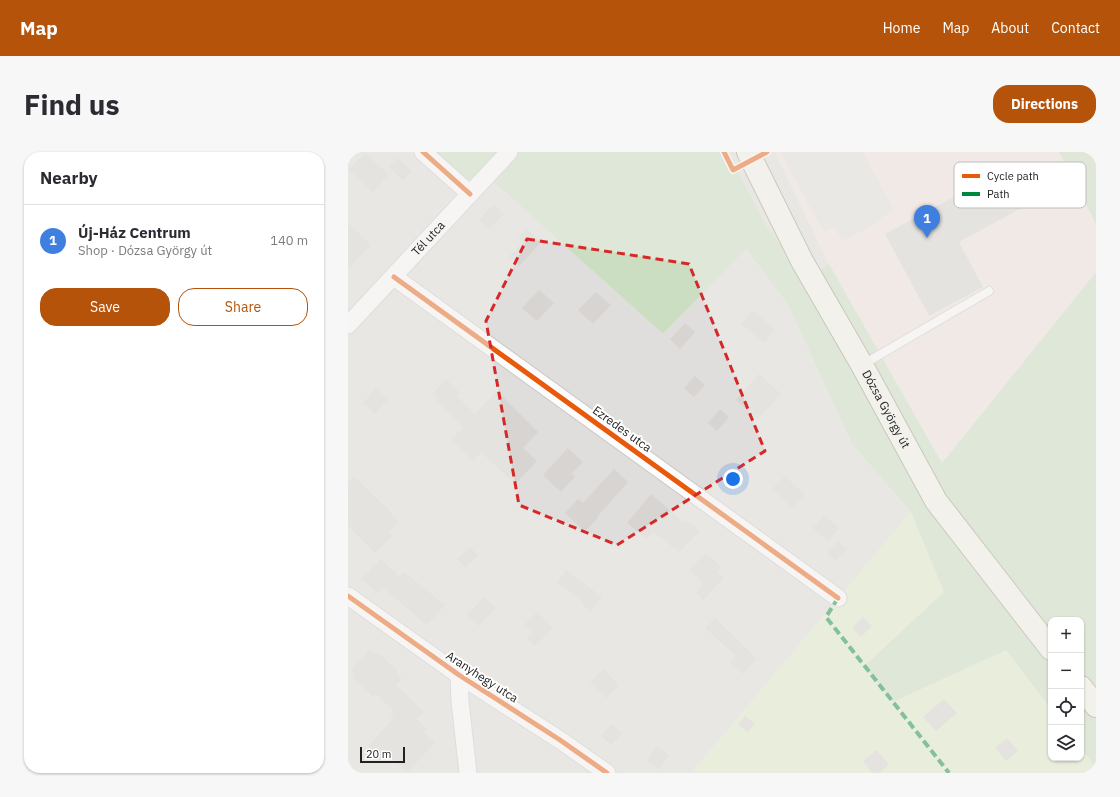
<!DOCTYPE html>
<html lang="en">
<head>
<meta charset="utf-8">
<style>
  body { margin:0; font-family:"IBM Plex Sans",sans-serif; background:#f7f7f7; color:#2b2b33 }
  .controls { position:absolute; right:12px; bottom:12px; display:grid; overflow:hidden; border-radius:8px; box-shadow:0 1px 3px #0004 }
  .controls button { width:36px; height:36px; display:grid; place-items:center; padding:0; border:0; border-bottom:1px solid #e1e1e2; background:#fff; color:#2b2b33; font:20px sans-serif }
  .scale { position:absolute; left:12px; bottom:10px; width:45px; box-sizing:border-box; padding-left:4px; border:2px solid #222; border-top:0; font-size:11px; line-height:14px; white-space:nowrap; color:#222; -webkit-text-stroke:3px #fff; paint-order:stroke }
  .you { position:absolute; left:385px; top:327px; width:14px; height:14px; margin:-10px; border:3px solid #fff; border-radius:50%; background:#1a73e8; box-shadow:0 0 0 6px #1a73e833 }
  .badge { display:grid; place-items:center; width:26px; height:26px; border-radius:50%; background:#b45309; color:#fff; font-size:13px; font-weight:700 }
  .pin { position:absolute; translate:-50% -33px; filter:drop-shadow(0 1px 2px #0008) }
  .pin::after { content:''; position:absolute; top:21px; width:14px; height:12px; background:inherit; clip-path:polygon(0 0,100% 0,50% 100%) }
  .list { margin:0; padding:0; list-style:none }
  h2 { display:flex; justify-content:space-between; align-items:center; height:52px; margin:0; padding:0 16px; font-size:17px }
  h2 small { font-size:13px; font-weight:400; color:#7c7c81 }
  .list li { display:grid; grid-template-columns:26px 1fr auto; gap:12px; align-items:center; box-sizing:border-box; height:72px; padding:0 16px; border-top:1px solid #e1e1e2 }
  .list b { display:block; font-size:15px; white-space:nowrap }
  .list p { margin:0; font-size:13px; white-space:nowrap; color:#7c7c81 }
  .list em { font-size:13px; font-style:normal; color:#7c7c81 }
  .actions { display:flex; gap:8px; padding:12px 16px }
  .actions a { flex:1; padding:9px 0; border:1px solid #b45309; border-radius:16px; text-align:center; font-size:14px; color:#b45309 }
  .actions .main { background:#b45309; color:#fff }
  .icon { flex:none; width:22px; height:22px; fill:none; stroke:currentColor; stroke-width:2; stroke-linecap:round; stroke-linejoin:round }
  .map { position:relative; flex:none; width:748px; height:621px; overflow:hidden; border-radius:16px }
  header { display:flex; align-items:center; gap:24px; box-sizing:border-box; height:56px; padding:0 20px; background:#b45309; color:#fff }
  header strong { font-size:19px }
  nav { display:flex; gap:22px; margin-inline-start:auto; font-size:14px }
  .intro { display:flex; align-items:center; justify-content:space-between; box-sizing:border-box; height:96px; padding:0 24px }
  h1 { margin:0; font-size:28px }
  .button { padding:10px 18px; border-radius:16px; background:#b45309; color:#fff; font-size:14px; font-weight:700 }
  main { display:flex; gap:24px; padding:0 24px }
  aside { flex:1; background:#fff; border-radius:16px; box-shadow:0 1px 3px #0004 }
  .map>svg:first-child { display:block }
  .residential { fill:#dfdedc }
  .commercial { fill:#f1e3e1 }
  .grass { fill:#ddeccb }
  .forest { fill:#cbdec1 }
  .parking { fill:#e0dfde }
  .building { fill:#d7d4d2 }
  .lines { fill:none; stroke-linecap:round; stroke-linejoin:round }
  .service-casing { stroke:#c9c8c7; stroke-width:10 }
  .minor-casing { stroke:#c9c8c7; stroke-width:19 }
  .secondary-casing { stroke:#999a82; stroke-width:24 }
  .service { stroke:#fdfcfc; stroke-width:8 }
  .minor { stroke:#fdfcfc; stroke-width:17 }
  .secondary { stroke:#f4f4ed; stroke-width:22 }
  .quiet { stroke:#00873e; stroke-width:4; stroke-dasharray:8 4; stroke-linecap:butt }
  .cycleway-casing { stroke:#fff; stroke-width:8 }
  .cycleway { stroke:#e8590c; stroke-width:5 }
  .marked { fill:none; stroke:#d62828; stroke-width:3; stroke-dasharray:8 5; stroke-linejoin:round }
  .labels { text-anchor:middle; stroke-width:4; stroke-linejoin:round; paint-order:stroke }
  .street-label { font-size:12px; fill:#222; stroke:#fff }
  .key { fill:#fff; stroke:#bdbdbd; stroke-width:1 }
  .key-label { font-size:11px; fill:#222 }
</style>
</head>
<body>
<header>
<strong>Map</strong>
<nav><a>Home</a><a>Map</a><a>About</a><a>Contact</a></nav>
</header>
<div class="intro"><h1>Find us</h1><a class="button">Directions</a></div>
<main>
<aside>
<h2>Nearby<small></small></h2>
<ul class="list">
<li><span class="badge" style="background:#3f7fe0">1</span><div><b>Új-Ház Centrum</b><p>Shop · Dózsa György út</p></div><em>140 m</em></li>
</ul>
<div class="actions"><a class="main">Save</a><a>Share</a></div>
</aside>
<div class="map">
<svg width="748" height="621" viewBox="0 0 748 621">
  <rect width="100%" height="100%" fill="#f0eeeb"/>
  <path class="residential" d="M0 0H84L109 26 148 32 315 182 398 97 440 153 504 292 563 360 343 621H0Z
    M380 0H427L481 112 457 125 418 73Z"/>
  <path class="commercial" d="M427 0H711L748 72V120L594 311 481 112Z"/>
  <path class="grass" d="M563 360 596 440 516 514 545 550 658 498 703 557V606H733V596L748 616V621H343Z"/>
  <path class="forest" d="M84 0H380L418 73 457 125 481 112 594 311 748 120V616L733 596V468H703V557L658 498 545 550 516 514 596 440 563 360 504 292 440 153 398 97 315 182 148 32 109 26Z
    M711 0H748V72Z"/>
  <path class="parking" d="M432 0H515L546 59 534 65 532 69 495 89 486 75 476 80Z"/>
  <path class="building" d="M17 1 41 23 25 40 1 18Z
    M50 6 64 19 55 28 41 15Z
    M661 15 681 52 611 90 635 135 581 164 537 82Z
    M146 52 156 62 141 77 131 67Z
    M0 71 23 93 0 117Z
    M179 77 193 90 171 114 161 104 175 90 170 86Z
    M191 138 206 151 189 169 174 156Z
    M248 140 263 153 245 172 230 158Z
    M404 158 427 178 416 191 393 172Z
    M337 171 347 180 332 197 322 187Z
    M411 222 433 242 410 267 388 248Z
    M347 224 357 233 346 245 336 236Z
    M98 227 112 241 109 244 127 262 149 239 190 280 175 296 189 309 167 332 133 300 125 309 103 288 115 275 87 248 89 245 85 241Z
    M28 236 40 247 27 262 15 251Z
    M372 257 381 265 369 279 360 271Z
    M220 296 235 310 223 322 227 325 213 340 195 323Z
    M266 317 280 330 249 365 250 366 237 380 217 361 230 347 235 351Z
    M6 324 44 361 43 362 51 370 41 380 44 384 27 401 0 374V331Z
    M437 324 457 343 445 356 424 337Z
    M303 342 336 370 338 368 352 379 331 400 305 380 299 387 279 371Z
    M476 363 491 376 480 389 465 376Z
    M490 389 498 397 487 408 479 401Z
    M122 395 130 403 117 416 109 407Z
    M358 401 373 415 369 419 376 426 355 448 348 441 355 430 341 418Z
    M33 407 52 425 56 420 97 453 79 473 34 435 29 441 14 427Z
    M218 418 254 445 243 460 234 452 235 450 209 430Z
    M136 445 148 456 131 474 119 463Z
    M189 460 205 476 187 494 179 486 185 480 176 473Z
    M515 465 524 474 513 485 504 476Z
    M367 466 409 507 395 522 382 510 388 504 357 476Z
    M22 497 29 503 31 501 50 519 48 521 54 527 48 533 76 560 68 567 79 577 76 580 87 591 59 620 38 601 33 607 20 594 46 566 42 563 46 559 28 542 25 545 5 526 8 523 3 518Z
    M255 517 271 533 258 546 242 531Z
    M596 547 609 561 588 579 575 565Z
    M397 564 407 571 400 580 390 573Z
    M263 572 274 581 263 593 253 584Z
    M659 586 670 599 658 609 647 596Z
    M309 594 321 603 311 617 299 609Z
    M529 598 541 613 531 621H524L515 609Z"/>
  <g class="lines">
    <g class="service-casing">
      <path id="service" d="M514 213 641 139"/>
    </g>
    <g class="minor-casing">
      <g id="minor">
        <path d="M75 0 122 42"/>
        <path d="M46 125 490 446"/>
        <path id="s1" d="M0 173 161 0"/>
        <path d="M0 444 111 523 212 588 259 621"/>
        <path d="M111 523 112 549 120 621"/>
      </g>
    </g>
    <g class="secondary-casing">
      <g id="secondary">
        <path id="s2" d="M400 0 454 109 514 213 588 349 703 497"/>
        <path d="M733 535 748 554"/>
      </g>
    </g>
    <use href="#service" class="service"/>
    <use href="#minor" class="minor"/>
    <use href="#secondary" class="secondary"/>
    <path class="quiet" d="M490 446 478 465 601 621"/>
    <g class="cycleway-casing">
      <path id="cycleway" d="M75 0 122 42
        M376 0 385 18 419 0
        M46 125 490 446
        M0 444 111 523 212 588 259 621"/>
    </g>
    <use href="#cycleway" class="cycleway"/>
  </g>
  <path d="M0 0H748V621H0ZM179 87 341 112 417 299 269 393 171 353 138 169Z" fill="#f0eeeb" fill-opacity=".55" fill-rule="evenodd"/>
  <path class="marked" d="M179 87 341 112 417 299 269 393 171 353 138 169Z"/>
  <g class="labels">
    <g class="street-label">
      <text dy="4" stroke="none"><textPath href="#s1" startOffset="118">Tél utca</textPath></text>
      <text dy="4" stroke="none"><textPath href="#s2" startOffset="292">Dózsa György út</textPath></text>
      <text transform="translate(274 277) rotate(36)" y="4">Ezredes utca</text>
      <text transform="translate(134 525) rotate(33)" y="4">Aranyhegy utca</text>
    </g>
  </g>
  <rect x="606" y="10" width="132" height="46" rx="6" class="key"/>
  <rect x="614" y="22" width="18" height="4" fill="#e8590c"/>
  <rect x="614" y="40" width="18" height="4" fill="#00873e"/>
  <g class="key-label">
    <text x="639" y="28">Cycle path</text>
    <text x="639" y="46">Path</text>
  </g>
</svg>
<div class="controls">
<button>+</button>
<button>−</button>
<button><svg class="icon" aria-label="locate" viewBox="0 0 24 24"><circle cx="12" cy="12" r="6"/><path d="M12 2v4M12 18v4M2 12h4M18 12h4"/></svg></button>
<button><svg class="icon" aria-label="layers" viewBox="0 0 24 24"><path d="M12 4l9 5-9 5-9-5zM3 14l9 5 9-5"/></svg></button>
</div>
<div class="scale">20 m</div>
<div class="you"></div>
<div class="pin badge" style="left:579px;top:86px;background:#3f7fe0">1</div>
</div>
</main>
</body>
</html>
